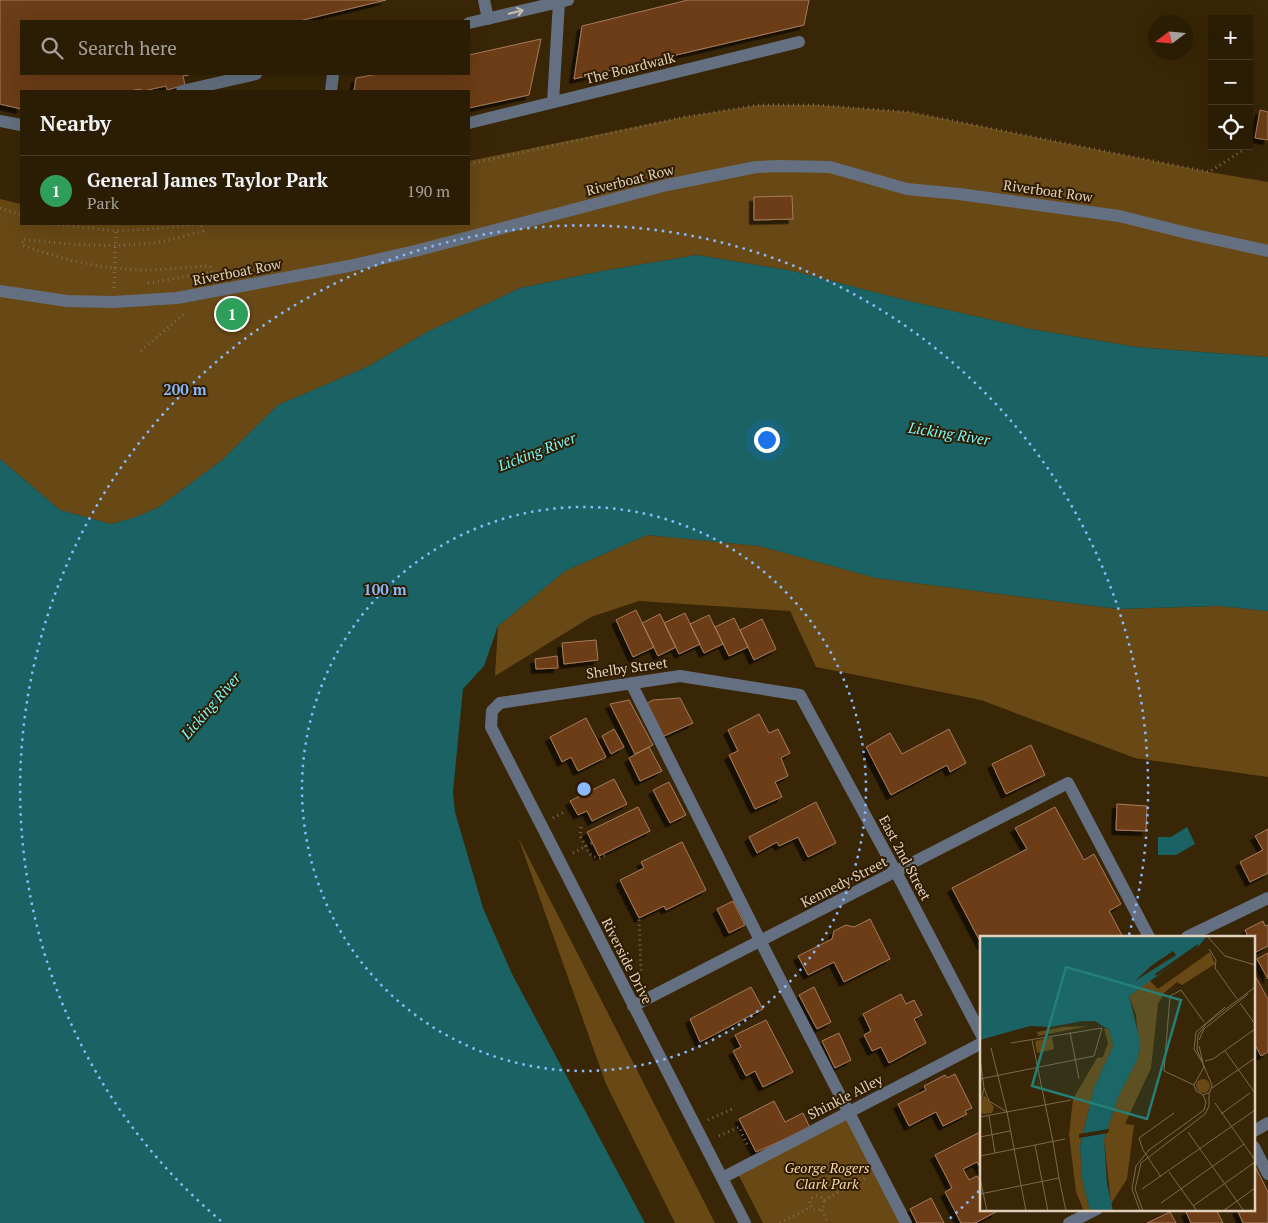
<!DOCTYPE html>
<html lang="en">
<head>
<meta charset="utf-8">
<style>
  body { margin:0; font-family:"PT Serif",serif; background:#33250e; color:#f1f3f6 }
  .controls { position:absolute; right:15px; top:15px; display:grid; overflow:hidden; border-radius:0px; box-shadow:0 5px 20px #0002 }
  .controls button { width:45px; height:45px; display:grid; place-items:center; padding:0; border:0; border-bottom:1px solid #473a26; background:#2b1c04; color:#f1f3f6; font:25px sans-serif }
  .compass { position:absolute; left:1148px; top:15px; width:45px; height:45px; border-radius:50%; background:#2b1c04; box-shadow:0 5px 20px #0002; rotate:254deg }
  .you { position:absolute; left:766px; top:439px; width:18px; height:18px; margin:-12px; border:4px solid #fff; border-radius:50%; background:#1a73e8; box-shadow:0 0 0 8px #1a73e833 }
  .badge { display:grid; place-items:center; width:32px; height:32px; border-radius:50%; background:#2563eb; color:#fff; font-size:16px; font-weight:700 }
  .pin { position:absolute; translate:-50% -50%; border:2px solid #fff; box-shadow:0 1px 5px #0006 }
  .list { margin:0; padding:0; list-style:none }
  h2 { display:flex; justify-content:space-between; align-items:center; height:65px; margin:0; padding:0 20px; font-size:21px }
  h2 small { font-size:16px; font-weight:400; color:#a6a19a }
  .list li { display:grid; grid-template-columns:32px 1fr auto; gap:15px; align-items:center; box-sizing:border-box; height:70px; padding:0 20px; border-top:1px solid #473a26 }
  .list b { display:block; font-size:19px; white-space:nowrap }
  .list p { margin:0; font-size:16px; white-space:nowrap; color:#a6a19a }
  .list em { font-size:16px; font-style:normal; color:#a6a19a }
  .icon { flex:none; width:28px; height:28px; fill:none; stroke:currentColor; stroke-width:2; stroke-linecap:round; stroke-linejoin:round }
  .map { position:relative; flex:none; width:1268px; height:1223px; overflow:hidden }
  .search { position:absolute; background:#2b1c04; box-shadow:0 5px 20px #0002; left:20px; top:20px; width:450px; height:55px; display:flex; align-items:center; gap:12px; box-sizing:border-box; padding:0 18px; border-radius:0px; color:#a6a19a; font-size:19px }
  .panel { position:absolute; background:#2b1c04; box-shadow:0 5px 20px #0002; left:20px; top:90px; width:450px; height:135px; border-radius:0px }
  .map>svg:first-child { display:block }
  .green { fill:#684915 }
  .water { fill:#1a6263 }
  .building { fill:#6c3c14; stroke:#a57c5e; filter:url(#shadow) }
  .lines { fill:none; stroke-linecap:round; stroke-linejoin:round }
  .path { stroke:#7f6d52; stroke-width:3; stroke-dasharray:1 4; stroke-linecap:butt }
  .minor { stroke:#647081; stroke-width:12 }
  .oneway { stroke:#c8beb0 }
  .ring { fill:none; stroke:#8abafc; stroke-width:2.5; stroke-dasharray:2.5 5 }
  .labels { text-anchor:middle; stroke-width:4; stroke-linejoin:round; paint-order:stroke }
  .street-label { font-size:14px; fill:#e1d1bc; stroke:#2f1c00 }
  .park-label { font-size:14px; font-style:italic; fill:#f9d9ac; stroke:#2f1c00 }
  .water-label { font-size:15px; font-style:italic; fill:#76f8fa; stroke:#2f1c00 }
  .inset-road { fill:none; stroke:#7c6a4f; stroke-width:1 }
  .view { fill:#247f76; fill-opacity:0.15; stroke:#247f76; stroke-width:2.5 }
  .inset-edge { fill:none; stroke:#e1d1bc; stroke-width:2.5 }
  .centre { fill:#8abafc; stroke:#2f1c00; stroke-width:2.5 }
  .ring-label { font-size:15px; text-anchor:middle; font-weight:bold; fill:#8abafc; stroke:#2f1c00; stroke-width:4; stroke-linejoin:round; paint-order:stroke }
</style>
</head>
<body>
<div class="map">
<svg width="1268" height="1223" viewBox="0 0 1268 1223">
  <defs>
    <filter id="shadow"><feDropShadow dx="-4.5" dy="4.5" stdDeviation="0" flood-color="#0009"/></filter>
  </defs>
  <rect width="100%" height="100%" fill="#392606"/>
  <path class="green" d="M759 105H816L909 112 1209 172 1268 182V357L1136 347 1031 329 905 300 793 271 697 255 602 271 520 288 425 333 369 366 278 405 222 460 159 507 136 517 111 524 60 510 0 459V199L21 204V224H469V161L684 117Z
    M647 535 759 546 876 578 1118 609 1219 606 1268 611V777L1135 758 981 700 816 667 790 611 639 601 591 617 495 676 498 626 565 571Z
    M518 837 715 1223H675L606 1084Z
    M848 1113 906 1223H763L736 1170Z"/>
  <path class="water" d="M697 255 793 271 905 300 1031 329 1136 347 1268 357V611L1219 606 1118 609 876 578 759 546 647 535 565 571 498 626 484 666 463 689 453 792 455 812 483 908 512 974 645 1223H0V459L60 510 111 524 136 517 159 507 222 460 278 405 369 366 425 333 520 288 602 271Z
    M1187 827 1195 844 1176 855H1158V837H1171Z"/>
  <path class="building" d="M0 0H386L299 21H21V74H188L189 75 183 76 185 85 167 90 166 86 143 91 140 89 129 91H21V109L0 104Z
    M688 0H809L804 25 574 79 582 26Z
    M541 39 529 95 469 108V91H354L356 78 378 74H469V55Z
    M1260 110 1268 112V140L1255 138Z
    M792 196 793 219 754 220V197Z
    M636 610 654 647 633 657 616 620Z
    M685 613 700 644 679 654 664 623Z
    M660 614 676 647 658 656 642 623Z
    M709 615 723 644 704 653 690 624Z
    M734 618 748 647 729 656 715 627Z
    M762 619 776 649 754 660 740 630Z
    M596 640 598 660 564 664 562 643Z
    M557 656 558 668 536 669 535 659Z
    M680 698 693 723 662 737 646 704 653 700Z
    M629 700 653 745 635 754 610 704Z
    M759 714 769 733 778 729 790 753 781 758 788 776 775 782 782 797 755 809 729 755 738 751 728 730Z
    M586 718 606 757 578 771 571 757 562 762 550 737Z
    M614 729 624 747 611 754 602 736Z
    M949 729 966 763 950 772 947 765 891 795 866 747 890 733 902 754Z
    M1031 745 1045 775 1006 794 992 764Z
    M649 747 662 771 640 781 629 758Z
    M614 779 627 804 592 821 587 811 578 815 570 801Z
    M669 782 686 815 670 823 653 790Z
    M816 802 836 843 808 857 798 837 779 846 777 842 757 853 749 837Z
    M1117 804 1147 806 1146 831 1116 830Z
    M638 807 650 831 599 856 587 832Z
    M1055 807 1084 860 1094 854 1121 904 1109 911 1123 937H982V945L952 888 1027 849 1015 828Z
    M1268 829V873L1250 882 1240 862 1263 850 1255 836Z
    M682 842 706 890 666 910 664 906 639 918 620 880 644 868 641 862Z
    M733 901 745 925 729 933 717 909Z
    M870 919 890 959 844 982 834 962 808 975 798 956 832 939 834 931 846 925 854 927Z
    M1263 921 1265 926 1268 925V946L1256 952 1254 948V937H1248L1245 930Z
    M1268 953V979L1257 959Z
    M1254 974 1268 999V1052L1261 1056 1254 1043Z
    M751 987 763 1009 700 1042 690 1019Z
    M814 987 831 1022 817 1029 799 995Z
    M901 994 906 1004 914 1000 922 1015 914 1019 926 1043 889 1063 881 1047 872 1051 864 1035 871 1031 863 1014Z
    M766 1020 793 1072 763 1087 755 1071 746 1076 733 1051 741 1047 735 1035Z
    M839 1033 851 1060 835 1068 822 1041Z
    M955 1074 972 1108 965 1111 967 1114 943 1126 936 1112 909 1126 898 1104 926 1090 924 1086 945 1075 947 1078Z
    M774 1101 785 1122 803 1113 810 1128 756 1152 739 1119Z
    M982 1131V1171L977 1162 963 1169 969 1180 977 1176 982 1184V1209H995L996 1212 975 1223H961L945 1192 952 1188 935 1155Z
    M1255 1166 1268 1192V1223H1243L1237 1209H1254Z
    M931 1198 944 1223H917L910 1209Z
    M1192 1209H1216L1223 1223H1191L1186 1212Z
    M1170 1212 1176 1223H1147Z"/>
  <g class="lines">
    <path class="path" d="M469 164 684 117 759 105H816L909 112 1209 172 1242 151
      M0 208 21 215
      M53 224 116 231 151 229 199 224
      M148 283 212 272 210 266C188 267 164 270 141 270 101 269 60 259 22 245L23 239C70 245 119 249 166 241 178 238 191 234 203 231L201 224
      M114 288 116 231
      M141 351 186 312
      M553 818 566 811
      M581 827 580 836 590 854 594 857 599 858 606 855
      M573 853 592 843
      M638 980 641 972 639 918
      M708 1120 732 1109
      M719 1136 739 1127 748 1147
      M810 1203a7 7 0 1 1 14 0a7 7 0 1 1-14 0Z
      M824 1200 867 1177
      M822 1210 828 1223
      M780 1223 811 1207"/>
    <path class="minor" d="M484 0 488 19
      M469 23 568 0
      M182 91 256 74
      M331 91 333 74
      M553 102 559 2
      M0 121 21 125
      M469 123 799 42
      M0 291 67 301 113 302 177 298 349 266 415 251 667 185 756 167 779 166 830 167 907 189 959 194 1119 216 1191 234 1268 251
      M631 683 768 956 906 1223
      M1187 937 1268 898
      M633 1006 1068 783 1149 937
      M1254 1131 1268 1123
      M1254 1147 1268 1174
      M722 1178 982 1043
      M745 1223 491 727 492 711 500 703 680 676 800 695 896 872 982 1036
      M1069 1223 1097 1209"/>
  </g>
  <defs><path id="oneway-shaft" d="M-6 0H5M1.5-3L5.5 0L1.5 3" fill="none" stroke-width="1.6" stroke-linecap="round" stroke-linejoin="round" transform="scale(1.25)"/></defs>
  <use class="oneway" href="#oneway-shaft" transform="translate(516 12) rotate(-13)"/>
  <g class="ring">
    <circle cx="584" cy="789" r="282"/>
    <path d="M979 1191A564 564 0 0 1 947 1221M221 1221A564 564 0 1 1 1129 935"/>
  </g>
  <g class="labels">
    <g class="street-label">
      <text transform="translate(630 68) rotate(-14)" y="5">The Boardwalk</text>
      <text transform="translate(630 180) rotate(-14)" y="5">Riverboat Row</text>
      <text transform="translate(1048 191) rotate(8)" y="5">Riverboat Row</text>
      <text transform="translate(237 272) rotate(-11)" y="5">Riverboat Row</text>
      <text transform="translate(627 668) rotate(-8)" y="5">Shelby Street</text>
      <text transform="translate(905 858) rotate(62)" y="5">East 2nd Street</text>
      <text transform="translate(844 882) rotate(-27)" y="5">Kennedy Street</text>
      <text transform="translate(627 961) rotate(63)" y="5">Riverside Drive</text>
      <text transform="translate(845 1097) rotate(-27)" y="5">Shinkle Alley</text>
    </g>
    <g class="park-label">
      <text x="827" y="1173">George Rogers<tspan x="827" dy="16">Clark Park</tspan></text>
    </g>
    <g class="water-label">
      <text transform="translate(949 434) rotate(9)" y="5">Licking River</text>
      <text transform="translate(537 452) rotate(-21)" y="5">Licking River</text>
      <text transform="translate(211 706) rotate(-49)" y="5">Licking River</text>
    </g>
  </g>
  <g transform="translate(980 936)">
    <rect width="275" height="275" fill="#392606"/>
    <path d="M230 16 235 28 202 49 197 46 184 57 178 68 171 132 145 188 154 189 147 243 131 268 124 204 138 161 158 122 159 113 156 79 149 60 169 44 178 53ZM109 90 58 100 57 96 83 91ZM124 92 129 94 133 110 114 152 100 210 102 243 110 275H104L96 256 89 198 93 163 117 122 123 121 128 107ZM72 101 74 113 57 117 55 105ZM216 150a7 7 0 1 1 14 0a7 7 0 1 1-14 0ZM4 159 14 171 12 177 4 178 0 177V172Z" fill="#684915"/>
    <path d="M0 0H227L218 11 149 60 160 105 158 122 138 161 124 204 127 247 133 275H110L102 243 100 210 114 152 133 110 129 94 115 85H103L70 91 50 90 0 104Z" fill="#1a6263"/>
    <path d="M218 8 217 13 176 40 175 38ZM193 15 196 19 155 45 171 30ZM129 193 128 197 99 202V198Z" fill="#392606"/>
    <path class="inset-road" d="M227 0 245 20 275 29M229 13 236 24 235 32 257 63M260 67 275 88M90 96 99 143M52 104 73 206M219 104 224 93 268 58M219 110 224 131M11 112 27 176M245 115 275 157M0 122 4 152 0 170M225 125 233 123 275 93M222 126 214 113 216 96 245 71M224 131 214 149 216 155 223 159 230 156 232 149 217 114 218 99 226 88 275 51M0 143 114 120 122 92 31 107M214 149 184 135 190 60 201 54 224 86M4 152 9 165 27 176 46 275M232 152 275 122M235 167 275 224M241 178 270 157M9 180 15 217M0 181 91 164M208 196 264 275M0 201 30 195M55 209 68 275M0 220 85 203M189 236 217 275M181 241 163 214 159 202 194 177M0 242 7 275M79 242 86 275M162 253 275 174M0 258 79 242 73 206M181 267 264 208M213 270 275 226M160 275 152 253 156 230 169 214 224 174 226 166 223 159M163 275 155 253 161 227 225 178 229 170V157M243 275 275 252"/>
    <path class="view" d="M86 31 201 64 167 183 52 150Z"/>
    <rect width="275" height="275" class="inset-edge"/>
  </g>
  <circle cx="584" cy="789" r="8" class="centre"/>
  <g class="ring-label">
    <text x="185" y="395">200 m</text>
    <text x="385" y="595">100 m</text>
  </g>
</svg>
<div class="controls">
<button>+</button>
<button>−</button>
<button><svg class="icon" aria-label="locate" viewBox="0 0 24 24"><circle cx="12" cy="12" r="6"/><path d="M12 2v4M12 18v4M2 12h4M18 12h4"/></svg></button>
</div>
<svg class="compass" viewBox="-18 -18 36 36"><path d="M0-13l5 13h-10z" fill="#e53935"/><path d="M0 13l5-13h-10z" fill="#a6a19a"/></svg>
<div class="you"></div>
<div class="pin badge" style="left:232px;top:314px;background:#2e9e5b">1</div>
<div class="search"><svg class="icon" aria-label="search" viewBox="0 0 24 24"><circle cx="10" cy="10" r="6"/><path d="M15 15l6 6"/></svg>Search here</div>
<section class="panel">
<h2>Nearby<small></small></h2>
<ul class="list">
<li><span class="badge" style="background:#2e9e5b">1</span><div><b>General James Taylor Park</b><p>Park</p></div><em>190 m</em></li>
</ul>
</section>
</div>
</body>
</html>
